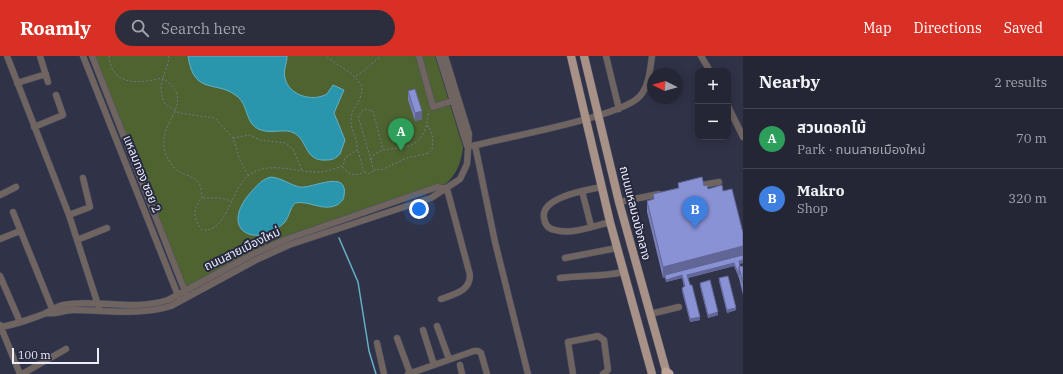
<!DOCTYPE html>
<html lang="en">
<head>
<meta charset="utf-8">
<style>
  body { margin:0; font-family:"IBM Plex Serif","Noto Sans Thai",serif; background:#2c2e3e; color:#f1f3f6 }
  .controls { position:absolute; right:12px; top:12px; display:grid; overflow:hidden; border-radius:8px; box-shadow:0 2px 10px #0003 }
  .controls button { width:36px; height:36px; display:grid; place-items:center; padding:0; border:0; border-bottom:1px solid #414351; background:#242636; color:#f1f3f6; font:20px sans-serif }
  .compass { position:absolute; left:647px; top:12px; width:36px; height:36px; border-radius:50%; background:#242636; box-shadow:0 2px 10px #0003; rotate:275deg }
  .scale { position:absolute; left:12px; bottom:10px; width:87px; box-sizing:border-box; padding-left:4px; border:2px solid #eceefc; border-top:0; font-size:11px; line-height:14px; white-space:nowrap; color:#eceefc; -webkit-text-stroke:3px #27293e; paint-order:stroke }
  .you { position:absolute; left:419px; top:153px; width:14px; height:14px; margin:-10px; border:3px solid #fff; border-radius:50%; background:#1a73e8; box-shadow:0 0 0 6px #1a73e833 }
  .badge { display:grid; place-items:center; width:26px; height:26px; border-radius:50%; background:#d93025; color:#fff; font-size:13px; font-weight:700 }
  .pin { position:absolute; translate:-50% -33px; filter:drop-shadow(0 1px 2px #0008) }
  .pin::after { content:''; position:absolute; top:21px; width:14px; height:12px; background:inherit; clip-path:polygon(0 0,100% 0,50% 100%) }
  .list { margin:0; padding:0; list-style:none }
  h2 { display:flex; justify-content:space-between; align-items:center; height:52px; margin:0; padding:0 16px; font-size:17px }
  h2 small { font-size:13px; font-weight:400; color:#a3a5ad }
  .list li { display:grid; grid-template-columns:26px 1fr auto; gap:12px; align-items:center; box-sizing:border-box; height:60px; padding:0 16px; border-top:1px solid #414351 }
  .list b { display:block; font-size:15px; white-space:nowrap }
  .list p { margin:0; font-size:13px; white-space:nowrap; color:#a3a5ad }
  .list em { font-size:13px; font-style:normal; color:#a3a5ad }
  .icon { flex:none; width:22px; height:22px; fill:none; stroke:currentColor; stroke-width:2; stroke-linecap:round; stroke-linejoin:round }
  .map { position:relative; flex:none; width:743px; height:318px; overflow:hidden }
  header { display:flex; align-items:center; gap:24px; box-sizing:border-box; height:56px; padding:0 20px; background:#d93025; color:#fff }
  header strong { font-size:19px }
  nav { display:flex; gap:22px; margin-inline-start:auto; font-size:14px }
  .search { width:280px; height:36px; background:#2c2e3e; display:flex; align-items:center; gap:10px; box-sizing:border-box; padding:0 14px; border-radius:22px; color:#a3a5ad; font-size:15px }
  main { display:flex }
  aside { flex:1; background:#242636 }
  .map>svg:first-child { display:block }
  .green { fill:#4f6330 }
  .water { fill:#2a96ae; stroke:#64b0c5 }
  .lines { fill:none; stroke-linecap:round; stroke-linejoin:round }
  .stream { stroke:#64b0c5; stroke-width:1.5 }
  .minor-casing { stroke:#4e5165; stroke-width:7 }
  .major-casing { stroke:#4e5165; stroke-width:9 }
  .highway-casing { stroke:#4e5165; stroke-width:10 }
  .path { stroke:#747789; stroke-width:1; stroke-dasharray:2 2; stroke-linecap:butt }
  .minor { stroke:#6f645f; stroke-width:6 }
  .major { stroke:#a89287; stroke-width:8 }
  .highway { stroke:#bfa496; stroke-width:9 }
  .wall { fill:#777eb8 }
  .shaded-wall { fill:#616696 }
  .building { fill:#8a92d6; stroke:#616696 }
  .labels { text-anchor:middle; stroke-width:4; stroke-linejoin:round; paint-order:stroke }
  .street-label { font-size:12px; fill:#eceefc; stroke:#27293e }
</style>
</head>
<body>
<header>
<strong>Roamly</strong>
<div class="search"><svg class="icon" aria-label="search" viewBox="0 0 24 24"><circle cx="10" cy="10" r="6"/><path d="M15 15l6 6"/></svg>Search here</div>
<nav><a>Map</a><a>Directions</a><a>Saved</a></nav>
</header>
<main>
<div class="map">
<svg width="743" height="318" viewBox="0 0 743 318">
  <rect width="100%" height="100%" fill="#303348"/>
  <path class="green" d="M92 0H435L463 91C461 107 457 119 444 129L439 128 289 179 257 193 185 235Z"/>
  <path class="water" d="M188 0H287C287 8 283 14 285 22 289 40 313 46 327 38L333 29 344 34 334 57 345 84 340 98C336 102 333 104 327 104 304 106 308 84 294 77 285 72 272 78 261 74 245 69 249 51 238 41 217 23 194 41 188 0Z
    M271 121C282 122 290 129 300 131 312 133 349 112 344 140 344 144 340 147 337 149 323 156 309 144 295 147 290 152 289 161 285 166 255 195 217 173 252 135 258 128 263 123 271 121Z"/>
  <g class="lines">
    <path class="stream" d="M339 182 358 226 369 295 376 318"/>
    <g class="minor-casing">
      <path id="minor" d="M7 0 69 159 99 252
        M40 0 48 26
        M83 0 179 242
        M92 0 186 238
        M419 0 433 51 455 44
        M439 0 467 90
        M606 0 619 53
        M701 0 710 15
        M17 27 46 18
        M728 50 743 81
        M34 71 63 59 56 39
        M475 89 495 186 528 318
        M473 90C505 81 622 61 640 40 649 30 650 14 652 0
        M697 130 719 126
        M602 131C587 134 540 141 544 162 545 169 548 173 555 174 572 179 594 170 610 166
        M582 135 591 170
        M0 139 16 131
        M619 146 659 138
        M13 156 53 255
        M69 159 90 151 83 122
        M0 183 20 175
        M77 184 107 172
        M565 202 617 192
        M0 220 20 266
        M560 222C581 219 603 221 623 216
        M441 243C455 238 470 235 470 219L447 133
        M46 257C56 259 63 254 73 254 106 254 139 260 171 250L256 204 289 189 431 142 460 123 467 108 469 78 445 0
        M650 258 679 251
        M0 269 20 318
        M437 270 449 303
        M0 271C15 269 30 263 44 258 54 253 57 249 70 248 104 244 132 255 168 244L253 198 287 183 437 131 447 133
        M423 274 434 309
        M397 282 410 317
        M377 287 384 318
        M460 309 462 318
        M22 318 66 293
        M408 318 474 295H478L481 297 487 318
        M573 318 568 286 598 280 604 284 608 314 603 318"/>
    </g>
    <g class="major-casing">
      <path id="major" d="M571 0 610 166 652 318
        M584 0 619 146 667 318"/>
    </g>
    <g class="highway-casing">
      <path id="highway" d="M666 316 669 318"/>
    </g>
    <path class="path" d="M109 0C111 30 139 28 162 22 198 45 160 63 164 91 165 99 172 112 180 116 186 120 194 120 199 127 201 131 202 137 202 142 192 152 193 163 202 174 228 177 231 131 249 119 270 104 296 117 319 116 327 116 335 112 343 110L345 102 357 94C358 83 350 74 351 63 352 49 362 48 362 30L353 19 325 0
      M169 0C167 21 155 25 165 48L179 57 215 62 233 82 239 102 248 119
      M356 20C366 14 372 7 381 0
      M427 70H429L433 82 432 94 429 97 407 102 381 114 373 113 371 103C379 88 404 96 416 86 426 79 427 66 429 55
      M233 82 249 79 260 84 285 87 293 93 302 114
      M371 104 358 60 364 53 373 55 383 94
      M343 111C348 120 356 120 364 116L358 95
      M365 116 368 118 376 114
      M203 142H221L231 145"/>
    <use href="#minor" class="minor"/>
    <use href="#major" class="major"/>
    <use href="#highway" class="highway"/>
  </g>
  <path class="wall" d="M408 35 422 63 415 65 408 44Z
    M678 127 704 130 708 133 723 135 743 177V207L739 208 740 210H743V239L739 222 734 210 688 222 700 264 690 266 682 235V232L684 231 682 222 666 226 665 222H663L647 156V145L653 143V138L678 132Z
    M719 222 736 254 727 257 719 225Z
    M700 227 718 259 708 262 700 230Z"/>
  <path class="shaded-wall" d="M422 55V63L415 65V57Z
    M743 190V202L665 219V222H663V211Z
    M743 204V207L739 208V205Z
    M734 207V210L687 222V219Z
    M682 219V222L666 226V224Z
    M736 252V254L727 257V254Z
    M718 256V259L708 262V259Z
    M700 261V264L690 266V263Z"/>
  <path class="building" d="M415 33 422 55 415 57 408 35Z
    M702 121 704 130 707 129 708 133 722 129 723 135 732 133 743 177V190L663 211 647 145 654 143 653 138 679 132 678 127Z
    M743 199V204L739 205 740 210 739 211V219L734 207 687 219 690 229H692L700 261 690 263 682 232 685 230 682 219 666 224 665 219Z
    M743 210V227L739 211Z
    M728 220 736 252 727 254 719 222Z
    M710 224 718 256 708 259 700 227Z"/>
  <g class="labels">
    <g class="street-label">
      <text transform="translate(142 118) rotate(68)" y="4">แหลมทอง ซอย 2</text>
      <text transform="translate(635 157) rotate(76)" y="4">ถนนแหลมฉบังกลาง</text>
      <text transform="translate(242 193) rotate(-26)" y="4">ถนนสายเมืองใหม่</text>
    </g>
  </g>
</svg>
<div class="controls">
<button>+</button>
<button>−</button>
</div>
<svg class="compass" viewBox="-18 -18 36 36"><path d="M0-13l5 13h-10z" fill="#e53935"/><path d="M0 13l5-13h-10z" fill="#a3a5ad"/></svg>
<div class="scale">100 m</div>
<div class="you"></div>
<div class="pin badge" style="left:401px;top:95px;background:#2e9e5b">A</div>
<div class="pin badge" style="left:695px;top:173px;background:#3f7fe0">B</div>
</div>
<aside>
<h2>Nearby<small>2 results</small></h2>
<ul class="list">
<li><span class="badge" style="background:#2e9e5b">A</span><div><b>สวนดอกไม้</b><p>Park · ถนนสายเมืองใหม่</p></div><em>70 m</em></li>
<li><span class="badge" style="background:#3f7fe0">B</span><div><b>Makro</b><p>Shop</p></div><em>320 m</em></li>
</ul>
</aside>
</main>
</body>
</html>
